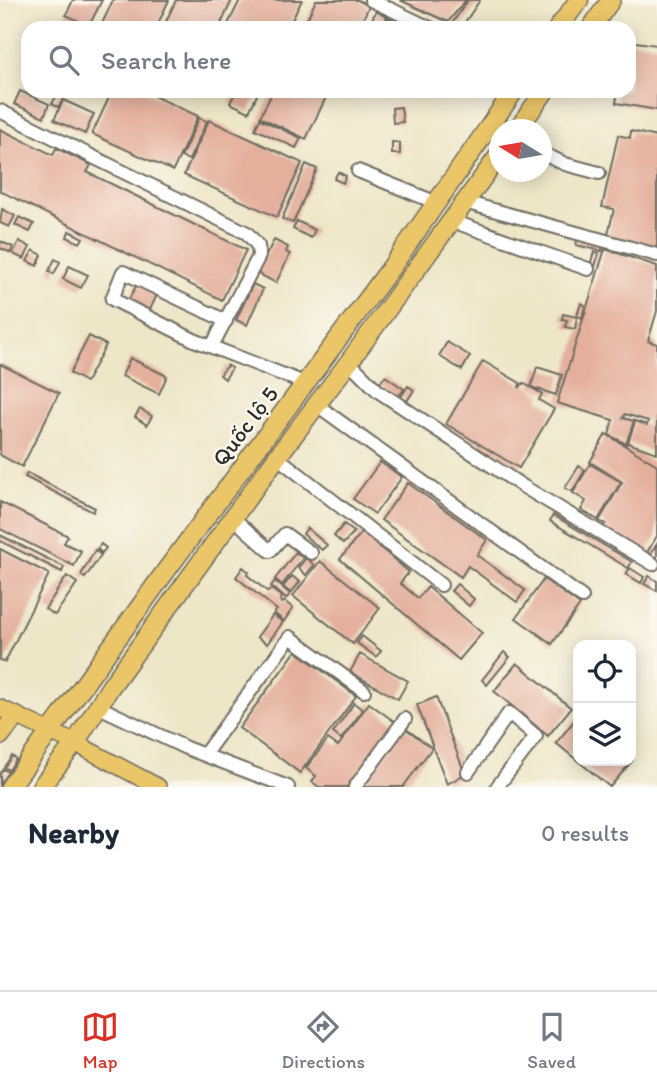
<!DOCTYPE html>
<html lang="en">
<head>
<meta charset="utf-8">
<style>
  body { margin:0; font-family:Itim,sans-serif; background:#f6f6f7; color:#1f2937 }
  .controls { position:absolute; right:21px; bottom:21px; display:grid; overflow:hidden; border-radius:14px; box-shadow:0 4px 18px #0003 }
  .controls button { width:63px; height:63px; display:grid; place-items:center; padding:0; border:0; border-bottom:2px solid #e0e1e3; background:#fff; color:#1f2937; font:35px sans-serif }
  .compass { position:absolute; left:489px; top:119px; width:63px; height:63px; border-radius:50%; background:#fff; box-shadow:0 4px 18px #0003; rotate:281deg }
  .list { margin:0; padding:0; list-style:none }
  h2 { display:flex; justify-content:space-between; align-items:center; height:91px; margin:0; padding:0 28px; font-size:30px }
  h2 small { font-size:23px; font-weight:400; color:#747a83 }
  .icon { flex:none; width:38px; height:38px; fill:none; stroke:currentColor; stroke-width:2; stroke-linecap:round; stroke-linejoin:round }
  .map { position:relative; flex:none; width:657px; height:787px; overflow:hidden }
  .search { position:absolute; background:#fff; box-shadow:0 4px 18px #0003; left:21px; right:21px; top:21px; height:77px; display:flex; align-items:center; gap:18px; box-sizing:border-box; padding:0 24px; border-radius:21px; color:#747a83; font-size:26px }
  .sheet { height:203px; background:#fff }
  nav { display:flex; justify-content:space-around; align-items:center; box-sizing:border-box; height:98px; border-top:2px solid #e0e1e3; background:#fff; font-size:19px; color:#747a83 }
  nav a { display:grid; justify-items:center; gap:4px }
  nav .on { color:#d93025 }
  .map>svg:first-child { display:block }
  .building { fill:#e4af9b }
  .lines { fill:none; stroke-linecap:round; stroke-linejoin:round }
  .minor-casing { stroke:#6f6c62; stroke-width:16 }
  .major-casing { stroke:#6f6c62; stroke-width:19 }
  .highway-casing { stroke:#6f6c62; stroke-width:21 }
  .minor { stroke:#fff; stroke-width:12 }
  .major { stroke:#ebc669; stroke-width:16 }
  .highway { stroke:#ebc669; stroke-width:18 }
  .labels { text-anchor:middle; stroke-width:5; stroke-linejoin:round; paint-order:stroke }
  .street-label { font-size:23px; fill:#2b2b2b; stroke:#fbf7ec }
</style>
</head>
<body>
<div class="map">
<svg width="657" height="787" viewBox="0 0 657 787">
  <rect width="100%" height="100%" fill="#fbf7ec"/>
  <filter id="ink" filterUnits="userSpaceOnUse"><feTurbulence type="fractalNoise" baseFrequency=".0143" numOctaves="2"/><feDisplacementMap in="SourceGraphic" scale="14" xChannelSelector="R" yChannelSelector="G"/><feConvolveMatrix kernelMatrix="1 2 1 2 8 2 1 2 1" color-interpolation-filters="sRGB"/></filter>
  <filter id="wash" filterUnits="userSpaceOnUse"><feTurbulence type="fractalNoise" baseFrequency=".00686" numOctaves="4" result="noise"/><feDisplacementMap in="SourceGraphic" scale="28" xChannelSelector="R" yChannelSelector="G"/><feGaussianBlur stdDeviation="1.57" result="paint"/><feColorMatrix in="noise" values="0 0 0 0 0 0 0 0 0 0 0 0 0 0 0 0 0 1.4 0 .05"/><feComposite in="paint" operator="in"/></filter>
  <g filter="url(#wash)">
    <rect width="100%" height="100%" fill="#ede6c7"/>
    <g id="blocks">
      <path class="building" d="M73 0H102L89 26 66 15Z
        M113 0H169L156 28H100Z
        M176 0H232L219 28H163Z
        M240 0H302L288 28H226Z
        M316 0H358L369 6 359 28H303Z
        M400 0H466L448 22Z
        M468 0H480L461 28H456L451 25Z
        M376 11 387 17 382 28H368Z
        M388 18 404 26 403 28H384Z
        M629 41 657 45V110L616 103 618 91H629Z
        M20 91 49 104 44 117 14 104Z
        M59 91H70L58 107 52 104Z
        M112 91H143L198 116 173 171 92 134Z
        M225 91H259L249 112 230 103 234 95Z
        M273 91H329L306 139 260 117Z
        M63 100 94 114 85 134 54 120Z
        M401 107 403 122 393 123 392 108Z
        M199 118 207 121 189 160 181 157Z
        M260 119 301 138 296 148 255 129Z
        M209 120 302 163 277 217 184 175Z
        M0 129 53 155 56 148 91 165 87 172 246 250 222 300 0 191Z
        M631 131 657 137V249L607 238 614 209 602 207 618 135 630 138Z
        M392 142 400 143V154H392Z
        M306 164 317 169 293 223 282 219Z
        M338 172 346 176 343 183 334 179Z
        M2 209 15 216 9 227 0 223Z
        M19 217 34 224 30 232 15 225Z
        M297 221 315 230 311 238 293 229Z
        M69 231 83 238 80 243 67 237Z
        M578 238 603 244 602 251 576 245Z
        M274 240 288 247 286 252 290 254 276 283 257 273Z
        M0 241 13 247 11 253 0 248Z
        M19 241 30 247 24 259 13 254Z
        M605 249 657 266V311L648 341 657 344V453L628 443 635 421 647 425 648 421 625 414 623 418 634 421 626 444 609 435 613 420 557 403Z
        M33 250 42 255 37 266 27 261Z
        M594 252 599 253 595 266 590 265Z
        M55 259 60 262 54 274 49 271Z
        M69 266 88 275 81 288 63 279Z
        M137 284 157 295 149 312 128 301Z
        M253 284 263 289 247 325 236 320Z
        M581 303 585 305 582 318 577 316Z
        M563 314 577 317 575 329 565 327 567 320 562 319Z
        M89 336 106 345 86 382 70 373Z
        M447 342 470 356 462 370 439 356Z
        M130 358 167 376 159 394 122 376Z
        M483 361 520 383 519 388 523 383 542 394 539 400 554 409 519 468 446 424Z
        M0 364 59 393 22 467 0 455Z
        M227 365 232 368 225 379 220 375Z
        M537 367 562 375 556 395 531 387Z
        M385 376 404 389 398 397 379 384Z
        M408 386 414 390 407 401 401 397Z
        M140 409 152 416 147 425 135 417Z
        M606 434 657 465V536L646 554 603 527 605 524 599 521 622 482 590 462Z
        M380 462 402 477 375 514 353 499Z
        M590 464 621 482 598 520 581 510 586 501 573 493Z
        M579 466 585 470 572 492 565 488Z
        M27 473 95 508 93 512 25 477Z
        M408 483 487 540 477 555 525 590 517 602 468 566 461 577 381 520Z
        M0 502 68 536 64 543 81 551 74 566 0 529Z
        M553 515 632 562 628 568 550 521Z
        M344 524 354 532 343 544 334 536Z
        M307 528 327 545 322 550 303 534Z
        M362 532 409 572 400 583 418 598 428 587 482 633 459 660 340 559Z
        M0 535 64 567 62 572 0 541Z
        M101 544 106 548 102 553 97 549Z
        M657 544V559L650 555Z
        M0 549 49 574 5 662 0 660Z
        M95 550 101 555 85 578 81 575Z
        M296 552 303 558 282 585 275 579Z
        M306 558 314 565 306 575 298 568Z
        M320 561 380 608 353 644 293 596Z
        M243 567 249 572 247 575 268 592 271 589 282 597 280 601 282 603 284 601 293 608 284 621 274 613 277 610 236 577Z
        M630 568 644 577 641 583 626 574Z
        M67 576 77 583 55 615 45 609Z
        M292 576 300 582 291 593 283 587Z
        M649 576 657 581V591L644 584Z
        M544 579 580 605 552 644 516 618Z
        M275 581 290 594 286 599 271 586Z
        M457 584 474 599 469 606 451 591Z
        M273 615 283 622 267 644 257 637Z
        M362 636 381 651 376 657 357 643Z
        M296 651 356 696 300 773 239 728Z
        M504 652 510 657 487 685 482 680Z
        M360 654 408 681 398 699 350 672Z
        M517 663 571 708 548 736 494 691Z
        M436 697 465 774 447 784 417 705Z
        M354 703 363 710 341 739 333 733Z
        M369 703 395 722 347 787H319L312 782 316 776 306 768 328 739 338 746Z
        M578 716V761H632L610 787 556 743Z
        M405 728 432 748 403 787H362Z
        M12 756 16 759 9 770 4 767Z
        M3 769 8 772 0 784V773Z"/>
    </g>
  </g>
  <g filter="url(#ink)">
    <use href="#blocks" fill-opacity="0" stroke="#6f6c62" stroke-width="2"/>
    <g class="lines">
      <g class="minor-casing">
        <path id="minor" d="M371 0 430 28
          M0 111 247 233 258 246 259 256 212 346
          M542 153 565 164 599 173
          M358 171 437 203
          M464 202 657 255
          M452 221 588 269
          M226 321 123 272 112 299 194 340 307 384
          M349 362 378 391 524 487 653 564
          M317 405 582 597
          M277 457 441 585
          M233 518 270 551 285 534 311 553
          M99 707 186 748 288 787
          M204 755 290 637 364 691
          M468 772 509 713 536 736 497 787
          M355 787 405 719"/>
      </g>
      <g class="major-casing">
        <path id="major" d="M0 708 75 743 158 787"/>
      </g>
      <g class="highway-casing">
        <path id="highway" d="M558 28 579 0
          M591 28 611 0
          M517 130 545 91
          M0 736 16 716
          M10 787 168 568 393 265 514 91
          M41 787 75 743 111 686 277 457 349 362 500 154"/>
      </g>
      <use href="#minor" class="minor"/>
      <use href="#major" class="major"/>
      <use href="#highway" class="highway"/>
    </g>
  </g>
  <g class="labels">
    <g class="street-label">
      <text transform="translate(245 426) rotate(-53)" y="8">Quốc lộ 5</text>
    </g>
  </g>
</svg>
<div class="controls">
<button><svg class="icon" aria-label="locate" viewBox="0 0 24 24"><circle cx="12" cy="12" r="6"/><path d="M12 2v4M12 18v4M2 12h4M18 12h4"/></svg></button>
<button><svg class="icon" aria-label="layers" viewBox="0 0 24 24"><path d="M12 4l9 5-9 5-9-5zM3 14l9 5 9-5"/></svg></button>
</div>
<svg class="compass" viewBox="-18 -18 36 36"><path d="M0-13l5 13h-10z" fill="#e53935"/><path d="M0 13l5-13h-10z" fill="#747a83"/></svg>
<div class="search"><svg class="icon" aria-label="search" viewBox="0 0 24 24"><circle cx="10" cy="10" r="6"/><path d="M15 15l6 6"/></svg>Search here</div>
</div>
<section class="sheet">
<h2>Nearby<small>0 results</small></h2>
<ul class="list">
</ul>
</section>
<nav>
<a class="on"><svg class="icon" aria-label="map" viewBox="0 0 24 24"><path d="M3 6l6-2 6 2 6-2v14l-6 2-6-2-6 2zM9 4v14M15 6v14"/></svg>Map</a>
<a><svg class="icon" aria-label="directions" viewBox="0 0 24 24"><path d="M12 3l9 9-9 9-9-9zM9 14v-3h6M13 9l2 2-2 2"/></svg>Directions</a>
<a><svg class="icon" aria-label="saved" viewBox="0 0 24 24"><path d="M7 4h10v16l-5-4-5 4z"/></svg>Saved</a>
</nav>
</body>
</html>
